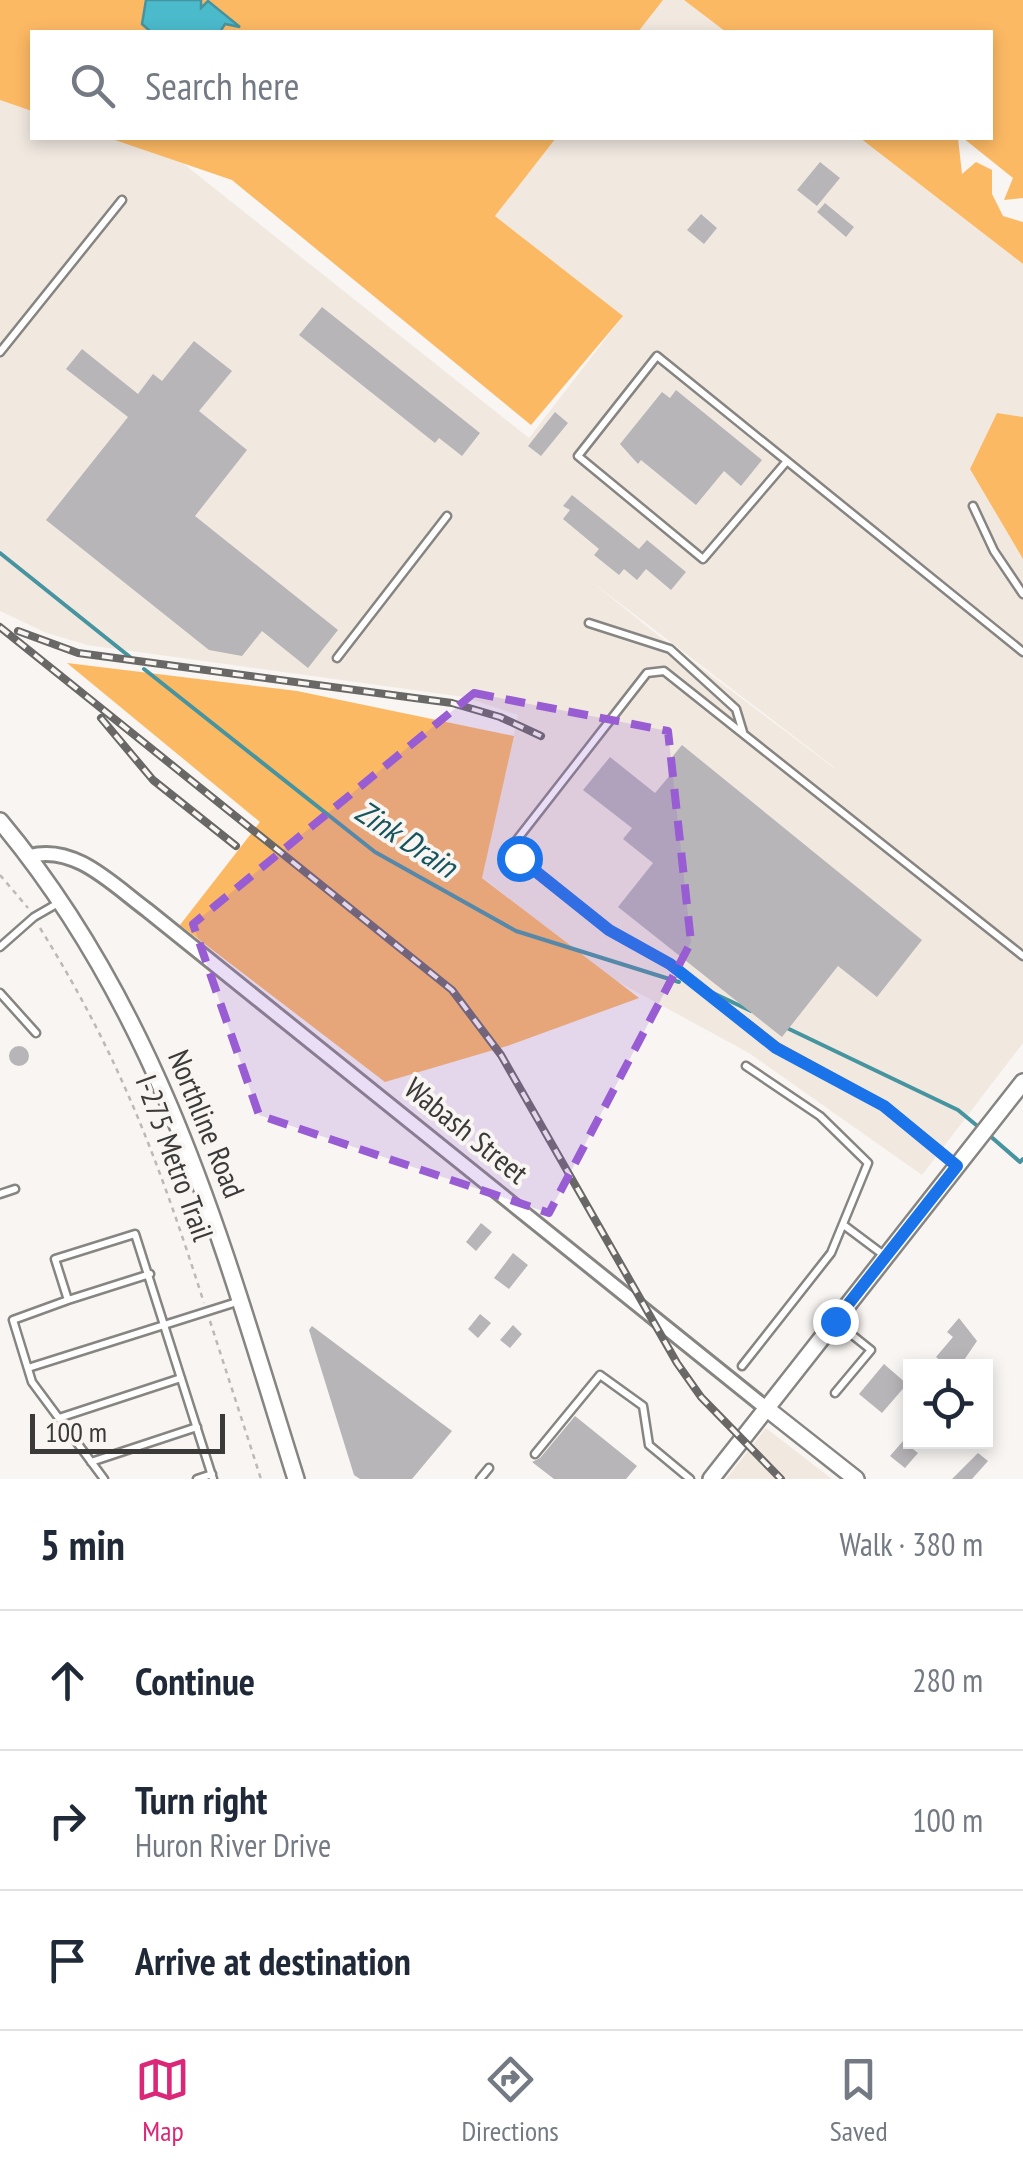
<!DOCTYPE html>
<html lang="en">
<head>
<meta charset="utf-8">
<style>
  body { margin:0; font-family:"PT Sans Narrow",sans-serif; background:#f2f2f3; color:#1f2937 }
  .controls { position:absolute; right:30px; bottom:30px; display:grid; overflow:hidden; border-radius:0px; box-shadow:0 5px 15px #0003 }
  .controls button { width:90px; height:90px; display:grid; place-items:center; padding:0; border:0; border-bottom:2px solid #e0e1e3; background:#fff; color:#1f2937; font:50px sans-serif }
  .scale { position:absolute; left:30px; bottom:25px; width:195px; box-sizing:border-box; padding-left:10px; border:5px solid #3b3a39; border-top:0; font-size:28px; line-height:35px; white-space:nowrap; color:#3b3a39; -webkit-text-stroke:8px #f8f5f2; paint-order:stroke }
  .stop { position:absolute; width:30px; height:30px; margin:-22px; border:8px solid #1a73e8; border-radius:50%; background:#fff }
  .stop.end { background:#1a73e8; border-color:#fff; box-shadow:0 2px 10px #0008 }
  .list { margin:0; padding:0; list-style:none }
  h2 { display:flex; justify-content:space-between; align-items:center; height:130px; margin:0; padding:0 40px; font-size:42px }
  h2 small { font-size:32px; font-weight:400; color:#747a83 }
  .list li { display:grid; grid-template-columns:65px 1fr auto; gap:30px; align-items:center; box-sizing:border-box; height:140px; padding:0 40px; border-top:2px solid #e0e1e3 }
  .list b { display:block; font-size:38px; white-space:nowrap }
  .list p { margin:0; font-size:32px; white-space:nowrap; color:#747a83 }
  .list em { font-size:32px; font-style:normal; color:#747a83 }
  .icon { flex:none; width:55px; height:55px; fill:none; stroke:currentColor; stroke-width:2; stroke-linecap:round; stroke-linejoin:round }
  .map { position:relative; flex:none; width:1023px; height:1479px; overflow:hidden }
  .search { position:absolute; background:#fff; box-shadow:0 5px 15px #0003; left:30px; right:30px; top:30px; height:110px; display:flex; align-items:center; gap:25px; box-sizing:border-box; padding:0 35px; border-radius:0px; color:#747a83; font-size:38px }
  .sheet { height:550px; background:#fff }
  nav { display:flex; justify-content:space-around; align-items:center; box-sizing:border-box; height:140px; border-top:2px solid #e0e1e3; background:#fff; font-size:28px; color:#747a83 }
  nav a { display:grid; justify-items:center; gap:5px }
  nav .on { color:#db2777 }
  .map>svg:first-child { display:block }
  .built { fill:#f1e9e0; fill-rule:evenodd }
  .forest { fill:#fcb964 }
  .water { fill:#4bbacb; stroke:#46949f; stroke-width:2.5 }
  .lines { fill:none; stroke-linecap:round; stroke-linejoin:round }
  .stream { stroke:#46949f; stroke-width:4 }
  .building { fill:#b7b5b8 }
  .service-casing { stroke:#878582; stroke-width:11 }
  .minor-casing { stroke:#878582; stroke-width:18 }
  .tertiary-casing { stroke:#878582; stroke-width:20 }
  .path { stroke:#bcb9b7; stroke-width:2.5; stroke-dasharray:5 5; stroke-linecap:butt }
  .service { stroke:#fff; stroke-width:6 }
  .minor { stroke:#fff; stroke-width:12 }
  .tertiary { stroke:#fff; stroke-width:15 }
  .rail-casing { stroke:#696866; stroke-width:8 }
  .rail { stroke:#f8f5f2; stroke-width:4; stroke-dasharray:11; stroke-linecap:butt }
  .route { stroke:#1a73e8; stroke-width:12 }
  .marked { fill:#985cd3; fill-opacity:0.2; stroke:#985cd3; stroke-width:8; stroke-dasharray:20 12; stroke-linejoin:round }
  .labels { text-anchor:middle; stroke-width:8; stroke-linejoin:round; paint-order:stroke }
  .street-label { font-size:30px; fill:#3b3a39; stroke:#f8f5f2 }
  .water-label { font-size:32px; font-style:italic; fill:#16555e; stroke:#f8f5f2 }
</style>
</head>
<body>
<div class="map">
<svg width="1023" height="1479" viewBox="0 0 1023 1479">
  <rect width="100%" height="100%" fill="#f8f5f2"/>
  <path class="built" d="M663 0H684L726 32H638Z
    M0 17 32 43V138H151L529 438 623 316 495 216 556 138H860L1023 264V1043L922 1175 749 1053 611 978 482 877 518 715 464 697 87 645 44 632 0 611ZM588 579 834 767V768L659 636Z
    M766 1428 832 1479H726Z"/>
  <path class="forest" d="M0 0H663L638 32H32V111L0 100Z
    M684 0H1023V198L1004 200 1013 178 963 138H990V32H726Z
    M109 138H556L495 216 623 316 531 425 232 180Z
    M860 138H958L962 174 976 162 992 170V194L1003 216 1023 222V264Z
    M997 413 1023 417V559L970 469Z
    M67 663 297 691 514 736 482 878 639 998 507 1046 385 1082 180 925 260 822Z"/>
  <path class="water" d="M146 0H201V8L208 1 240 27 225 24 220 32H151L142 24Z"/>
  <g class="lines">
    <path class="stream" d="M0 553 130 657
      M144 669 375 852 516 931 679 982
      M711 992 751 1011
      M787 1028 958 1110 981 1129
      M989 1135 1020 1162 1023 1159"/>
  </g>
  <path class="building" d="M820 162 840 178 817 206 797 190Z
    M825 203 854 227 846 237 817 212Z
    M701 214 717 228 704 244 687 230Z
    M322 307 480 433 462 456 439 438 435 443 299 335Z
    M194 341 232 371 199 411 247 450 195 516 338 630 308 668 262 631 242 656 209 650 46 520 128 417 66 369 82 349 138 394 153 374 162 381Z
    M676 390 762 460 741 486 724 471 696 505 641 460 638 464 620 444 662 392 670 398Z
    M555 412 568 423 541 456 528 446Z
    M572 495 639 549 647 540 686 572 671 590 646 569 637 580 624 569 619 575 594 555 599 549 563 519 570 510 563 506Z
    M682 745 922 940 877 997 838 966 782 1037 618 907 653 863 623 839 632 828 583 790 610 757 655 793 676 768 668 762Z
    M9 1056a10 10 0 1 1 20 0a10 10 0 1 1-20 0Z
    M481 1223 492 1232 476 1251 466 1242Z
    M513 1253 528 1265 509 1289 494 1278Z
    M480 1314 491 1323 478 1338 468 1329Z
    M959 1318 977 1341 960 1366H947L936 1357 953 1337 947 1332Z
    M513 1325 522 1334 510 1348 500 1340Z
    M312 1326 452 1431 412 1479H360L354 1475 309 1330Z
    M884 1364 907 1384 882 1413 859 1394Z
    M575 1416 637 1466 626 1479H554L532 1462 540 1458Z
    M903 1441 918 1453 905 1468 890 1456Z
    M978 1453 988 1461 972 1479H952Z"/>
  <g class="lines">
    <g class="service-casing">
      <path id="service" d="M0 352 122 200
        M787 461 703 559 578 456 657 356 1023 652
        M973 506 994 551 1023 594
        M589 623 670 649 736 709 743 732
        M337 658 447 516
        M0 947 34 917 60 902
        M0 993 36 1033
        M956 1165 884 1106 776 1047 670 964 609 930 519 858 512 846 647 673 664 671 1023 956
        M0 1194 15 1189
        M845 1226 885 1256
        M68 1300 150 1274
        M742 1366 831 1253 868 1163 820 1116 746 1066
        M28 1368 240 1301
        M835 1393 871 1350 836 1322
        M59 1418 181 1378
        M535 1454 600 1375 643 1406 649 1445 690 1479
        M91 1462 197 1427
        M104 1479 32 1382 13 1320 68 1300 55 1259 135 1234 213 1479
        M197 1479 212 1474
        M480 1479 489 1468"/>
    </g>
    <g class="minor-casing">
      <path id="minor" d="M30 856C75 844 113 885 147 910L766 1408"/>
    </g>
    <g class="tertiary-casing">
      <path id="tertiary" d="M0 821C162 1015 222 1243 296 1479
        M766 1408 856 1479
        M711 1479 1023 1082"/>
    </g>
    <path class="path" d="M0 875 28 908
      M40 928C119 1055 159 1162 204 1303
      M210 1321 261 1479"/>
    <use href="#service" class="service"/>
    <use href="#minor" class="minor"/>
    <use href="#tertiary" class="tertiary"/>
    <g class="rail-casing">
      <path id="rail" d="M0 627 452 990 501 1055 677 1363 701 1397 781 1479
        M18 631 78 653 452 703 500 717 541 736
        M101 718 153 780 236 846"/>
    </g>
    <use href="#rail" class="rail"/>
  </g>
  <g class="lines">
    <path class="route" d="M519 858 609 930 670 964 776 1048 884 1106 957 1166 835 1321"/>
  </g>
  <path class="marked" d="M474 693 668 731 691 942 549 1213 259 1115 193 924Z"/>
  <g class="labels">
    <g class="street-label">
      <text transform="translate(206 1124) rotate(68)" y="10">Northline Road</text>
      <text transform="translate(466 1131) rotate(39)" y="10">Wabash Street</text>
      <text transform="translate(174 1158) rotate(70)" y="10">I-275 Metro Trail</text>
    </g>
    <g class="water-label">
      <text transform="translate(406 839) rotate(33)" y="11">Zink Drain</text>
    </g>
  </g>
</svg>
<div class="controls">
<button><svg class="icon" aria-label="locate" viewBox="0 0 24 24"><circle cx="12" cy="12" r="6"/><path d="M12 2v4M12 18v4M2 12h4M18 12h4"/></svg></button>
</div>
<div class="scale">100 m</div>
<div class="stop" style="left:519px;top:858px"></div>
<div class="stop end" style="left:835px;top:1321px"></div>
<div class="search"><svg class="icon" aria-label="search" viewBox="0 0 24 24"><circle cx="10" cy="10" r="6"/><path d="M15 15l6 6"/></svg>Search here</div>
</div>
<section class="sheet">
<h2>5 min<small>Walk · 380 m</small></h2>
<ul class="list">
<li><svg class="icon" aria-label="ahead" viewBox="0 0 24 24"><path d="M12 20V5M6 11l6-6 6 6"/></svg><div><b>Continue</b></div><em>280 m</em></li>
<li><svg class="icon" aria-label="right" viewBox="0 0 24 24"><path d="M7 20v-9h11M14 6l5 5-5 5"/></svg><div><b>Turn right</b><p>Huron River Drive</p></div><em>100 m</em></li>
<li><svg class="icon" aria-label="arrive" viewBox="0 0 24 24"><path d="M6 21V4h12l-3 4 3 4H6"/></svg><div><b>Arrive at destination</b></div></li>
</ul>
</section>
<nav>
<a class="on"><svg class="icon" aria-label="map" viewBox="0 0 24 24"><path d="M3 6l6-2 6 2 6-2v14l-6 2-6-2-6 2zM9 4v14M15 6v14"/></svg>Map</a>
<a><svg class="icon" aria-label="directions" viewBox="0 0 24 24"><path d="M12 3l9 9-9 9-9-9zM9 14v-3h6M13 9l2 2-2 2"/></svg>Directions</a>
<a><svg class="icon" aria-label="saved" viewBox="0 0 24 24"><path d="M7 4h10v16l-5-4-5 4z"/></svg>Saved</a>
</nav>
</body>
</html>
